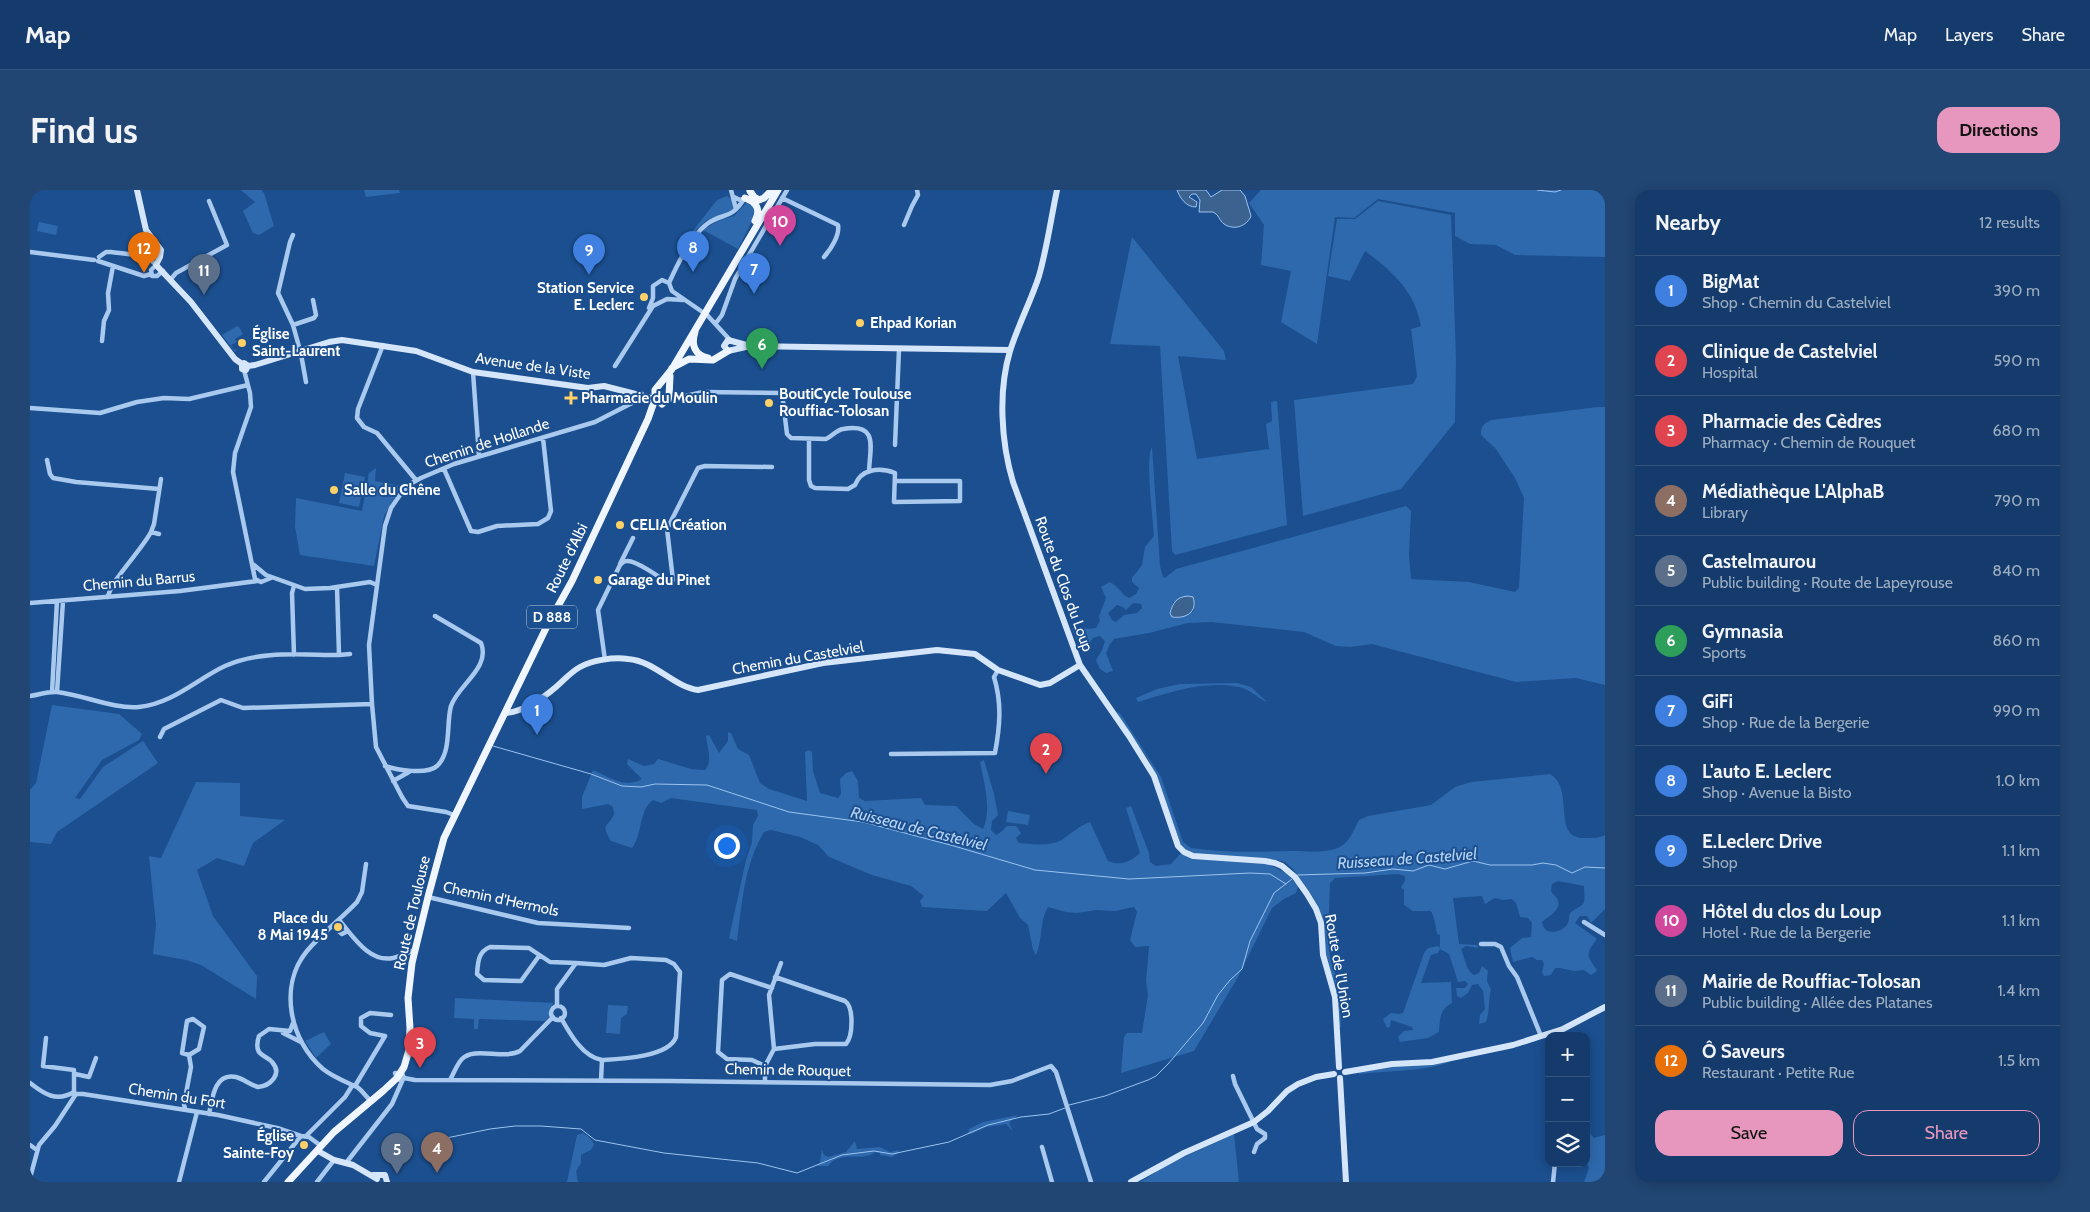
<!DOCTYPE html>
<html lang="en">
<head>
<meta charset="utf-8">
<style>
  body { margin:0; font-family:Cabin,sans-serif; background:#214673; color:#f1f3f6 }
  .controls { position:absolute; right:15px; bottom:15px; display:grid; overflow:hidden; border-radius:10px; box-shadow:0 2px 12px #0003 }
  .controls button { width:45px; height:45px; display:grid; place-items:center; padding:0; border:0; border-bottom:1px solid #33557e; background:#143b6b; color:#f1f3f6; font:25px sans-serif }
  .you { position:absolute; left:696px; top:655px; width:18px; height:18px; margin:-12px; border:4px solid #fff; border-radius:50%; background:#1a73e8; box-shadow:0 0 0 8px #1a73e833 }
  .badge { display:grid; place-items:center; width:32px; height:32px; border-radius:50%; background:#e797bd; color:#fff; font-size:16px; font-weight:700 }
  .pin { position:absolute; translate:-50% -41px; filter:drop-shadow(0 1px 2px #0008) }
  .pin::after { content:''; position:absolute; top:26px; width:18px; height:15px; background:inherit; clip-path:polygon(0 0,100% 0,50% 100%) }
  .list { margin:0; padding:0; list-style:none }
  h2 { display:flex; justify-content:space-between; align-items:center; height:65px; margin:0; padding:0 20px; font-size:21px }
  h2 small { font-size:16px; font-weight:400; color:#9dadc1 }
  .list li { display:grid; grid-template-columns:32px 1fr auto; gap:15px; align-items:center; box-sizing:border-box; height:70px; padding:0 20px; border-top:1px solid #33557e }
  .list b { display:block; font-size:19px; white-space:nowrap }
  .list p { margin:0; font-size:16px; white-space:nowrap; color:#9dadc1 }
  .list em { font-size:16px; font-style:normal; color:#9dadc1 }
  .actions { display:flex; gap:10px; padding:15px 20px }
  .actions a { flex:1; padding:11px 0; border:1px solid #e797bd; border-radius:15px; text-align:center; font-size:18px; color:#e797bd }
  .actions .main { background:#e797bd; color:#111 }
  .icon { flex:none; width:28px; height:28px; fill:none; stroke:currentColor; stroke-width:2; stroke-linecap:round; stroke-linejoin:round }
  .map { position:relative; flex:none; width:1575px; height:992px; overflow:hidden; border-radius:15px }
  header { display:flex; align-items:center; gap:30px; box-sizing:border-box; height:70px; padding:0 25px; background:#143b6b; border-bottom:1px solid #33557e }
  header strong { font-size:24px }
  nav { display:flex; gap:28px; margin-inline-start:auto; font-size:18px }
  .intro { display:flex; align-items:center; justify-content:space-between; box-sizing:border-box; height:120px; padding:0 30px }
  h1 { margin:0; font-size:35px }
  .button { padding:12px 22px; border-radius:15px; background:#e797bd; color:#111; font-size:18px; font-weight:700 }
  main { display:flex; gap:30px; padding:0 30px }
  aside { flex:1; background:#143b6b; border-radius:15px; box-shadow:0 2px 12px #0003 }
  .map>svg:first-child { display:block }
  .green { fill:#2e69ad; fill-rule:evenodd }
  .water { fill:#3c6290; stroke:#9cc4f0 }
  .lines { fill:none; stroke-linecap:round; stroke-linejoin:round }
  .stream { stroke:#9cc4f0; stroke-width:1 }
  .street { stroke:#a9c9ee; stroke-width:4.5 }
  .secondary { stroke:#d6e6fa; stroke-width:6 }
  .primary { stroke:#f0f6ff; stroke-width:7 }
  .poi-dot { fill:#ffd166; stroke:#1b4f8f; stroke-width:2 }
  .labels { text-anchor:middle; stroke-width:4; stroke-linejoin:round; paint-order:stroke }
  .shield { fill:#1b4f8f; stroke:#bbcadd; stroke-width:1 }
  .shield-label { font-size:14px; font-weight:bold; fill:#fff }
  .poi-label { font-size:15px; font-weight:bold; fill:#fff; stroke:#1b4f8f; text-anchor:start }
  .street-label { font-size:15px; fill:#fff; stroke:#1b4f8f }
  .water-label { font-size:16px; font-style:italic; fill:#b5d3f5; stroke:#1b4f8f }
</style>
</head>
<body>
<header>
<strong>Map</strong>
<nav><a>Map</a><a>Layers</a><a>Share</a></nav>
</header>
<div class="intro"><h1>Find us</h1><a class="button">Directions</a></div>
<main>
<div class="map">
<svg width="1575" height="992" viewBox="0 0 1575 992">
  <rect width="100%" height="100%" fill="#1b4f8f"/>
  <path class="green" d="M211 0H231L234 3 244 36 229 45 223 43 213 21 225 12Z
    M334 0H369L370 3 336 7Z
    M1231 0H1575V67L1485 65 1466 55 1440 54 1425 46V23L1348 9 1324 28 1305 27 1287 154 1251 132 1261 81 1231 75 1234 35 1219 13Z
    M697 6 703 10 704 18 702 21 677 30 667 39 654 61 651 56 687 10Z
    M1348 11 1421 25 1426 169 1425 232 1371 299 1273 326 1264 210 1383 194 1387 186 1381 139 1391 136C1385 101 1362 81 1335 61L1320 91 1298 86 1307 29H1325Z
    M717 12 725 17V25L708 59 673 40 688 31 704 26Z
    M9 32 28 36 26 45 7 41Z
    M1102 47 1194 161 1196 170 1148 166 1167 269 1239 259 1236 234 1242 231 1241 212 1247 211 1257 335 1145 365 1142 361 1130 156 1080 154Z
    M207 136 209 137 213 144 205 149 207 152 201 155 203 159 207 160 205 162 192 145Z
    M1568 217H1575V495L1546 488 1486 492 1342 454 1320 457 1306 456 1274 442 1181 432 1158 433 1119 443 1084 449 1080 454 1076 463 1083 481 1076 483 1070 479 1066 470 1072 460 1075 451 1070 446 1063 448 1059 454 1058 461 1052 463 1042 438C1051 437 1057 440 1066 438L1070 431 1069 426 1076 408 1071 397 1080 392C1088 396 1091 404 1099 408L1106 404 1109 398 1102 392V388L1112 375 1115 357 1124 346C1123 330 1115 266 1122 257L1130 376 1133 387 1135 388 1146 379 1376 316 1381 321 1379 365 1381 389 1439 392 1485 402 1489 398 1494 308 1485 288 1466 259 1451 245C1451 236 1453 234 1461 230ZM1164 411 1163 422 1140 423 1143 412ZM1103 413 1111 414 1112 418 1107 423 1094 425 1086 432 1082 430 1078 423 1087 415 1093 417 1096 420Z
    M346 278 345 291 371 296 354 326 344 376 270 365 265 337 266 308 332 321 339 283Z
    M315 283 335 287 329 317 309 313Z
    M1207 493 1221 497 1237 512C1227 508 1220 499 1209 497 1176 490 1140 502 1108 512L1106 508 1127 499 1150 494Z
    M22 515 89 524 112 544 109 550 72 570 45 608 50 609 73 577 113 551 128 573 27 642 21 654 0 652V600L6 593Z
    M1085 522 1090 523 1131 587 1153 652 1161 658C1194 663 1229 662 1262 661 1276 661 1292 663 1305 659 1319 655 1323 641 1329 630L1338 626 1401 615 1425 597 1441 592 1520 584C1546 599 1520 650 1556 648 1563 648 1569 648 1575 645V719L1561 733 1557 726H1550L1545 733 1567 749C1554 765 1558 766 1567 781L1561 785 1554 780 1544 781 1530 778H1525L1521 785 1514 786 1512 782 1514 774 1512 770H1507L1502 767 1483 772 1480 758 1492 748 1501 747 1502 733 1498 728 1490 727 1486 713 1482 709 1473 710 1465 708 1455 714 1452 706 1423 708 1429 754 1447 755 1448 758 1436 756 1431 759C1435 768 1436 781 1444 785L1449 783 1452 776 1458 781 1457 791 1461 800C1458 811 1460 821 1456 832L1449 834 1450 825 1455 819 1453 801 1448 794 1442 795 1438 803 1431 808 1427 806 1426 798H1435L1438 794 1435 791 1428 792 1419 764 1410 759 1408 763 1401 765 1391 793 1421 792 1422 813C1409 820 1410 829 1409 842L1398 848 1370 852 1368 847 1374 841 1383 840 1382 837 1361 830 1360 837 1357 838 1353 829 1361 823 1369 824 1373 823 1394 763 1398 758 1408 756 1410 758V745L1407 744 1404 728 1401 721H1383L1374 715V700L1371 697 1375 691V686L1368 684 1305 688 1300 693 1298 748 1300 766 1310 800 1311 837H1309L1297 775 1290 722 1282 706 1263 679 1255 672 1242 669 1169 666 1152 658 1126 586 1118 569ZM1528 691 1554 696C1555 719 1556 711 1540 723 1539 727 1539 732 1537 735 1530 744 1513 745 1512 732 1518 726 1535 719 1526 707 1525 705 1522 704 1521 701L1522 694Z
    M698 542 701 543 708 559 719 565 730 593 739 599 777 611 775 562 779 560 782 562 783 581 790 603 808 608 811 604 810 589 816 583 822 581 828 591 829 608 835 611 891 608 895 615 926 616 944 634 953 639C962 619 954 593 950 572L954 570 964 604 968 625 962 631 961 640 966 645 971 642 977 636H986L991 643 986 648 989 653C1002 654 1021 657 1033 649 1043 642 1049 636 1060 632L1078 671C1090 676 1101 672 1110 663L1096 618 1101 616 1119 663 1120 672 1126 676 1141 674 1151 663 1167 669 1238 674 1256 683 1268 696 1266 703 1254 709 1242 718 1208 787 1164 861 1091 883 1094 847 1097 843H1112L1118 805 1116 791 1119 756 1105 757 1100 750 1107 722 1104 717 1085 721 1066 720 1047 723 1036 722 1018 717C1009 732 1013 749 1006 765L1003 760 998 735 990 728 976 703 957 721 892 717 890 711 894 706 881 696 842 685 799 667 788 655 770 647 741 640 734 642C714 675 712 714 707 751L699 748 716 670 722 652 723 635 728 626 727 620 641 608 631 613 623 610C608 620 613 645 602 658L581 651C570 633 578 638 584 624L583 617 578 614 552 619V607L563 580C579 587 595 599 612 589L597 574 598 569 614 576 624 574 628 569 661 579 675 580C683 572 677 556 676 546L679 545 689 563 698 551Z
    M166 592 210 593V626L255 630 223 653 214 676 187 668 167 680 183 726 227 786 226 809 171 775 156 770 123 764 126 735 119 666 131 668Z
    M978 621 1000 625 998 635 976 632Z
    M425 808 524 813 519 819V827L515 831 449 829 448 839H444V829L424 828Z
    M578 815 598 816 597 824 591 828 590 844 576 843Z
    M294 842 301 854 286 868 275 851Z
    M1426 868C1412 881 1352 881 1329 884V882Z
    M988 925 979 933 983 941 976 934 956 937 941 944 938 943 939 939 953 932Z
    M1556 939 1564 948 1575 945V992H1554L1559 978 1556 971Z
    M553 943 559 947 564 954C562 962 557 961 551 965V973L546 981 548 992H537L547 945Z
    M1204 944 1209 992H1110L1125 983 1124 981Z
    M825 951 827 959 850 957 860 962 868 960 869 963 862 967 850 965V963L845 962C832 973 811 959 798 976H787L790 972 792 959 794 965 798 967 816 962Z"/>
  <path class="water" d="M1147 0H1176L1181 7 1192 0H1210L1215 6 1221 26C1217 36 1204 41 1194 34 1189 30 1189 25 1183 22H1169L1170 10 1166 4H1162L1159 7 1167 12 1166 17C1156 17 1150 8 1147 0Z
    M1158 406 1163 407C1168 422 1156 429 1142 427L1140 423C1143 413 1146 407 1158 406Z"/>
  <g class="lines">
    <path class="stream" d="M1507 0 1525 2 1531 0
      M463 556 561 584 592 596 611 597 625 594 677 595 759 622 833 632 924 656 1005 680 1099 689 1220 683 1240 684 1256 694
      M1268 685 1335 683 1363 679 1383 681 1399 675 1415 679 1443 671 1460 675H1502L1513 673 1526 675 1542 683 1555 677 1575 678
      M1039 915 1075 906 1118 890 1126 886 1138 874 1173 833 1188 805 1200 790 1212 779 1220 751 1244 703 1262 689
      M402 951 460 939 485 936H511L551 939 565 950 634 963 728 973 767 983 812 965 844 961 862 964 919 952 958 935 991 927 1019 924 1035 918"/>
    <path class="street" d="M701 0 706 19
      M704 7 710 10 715 8
      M752 8 808 35C810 45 801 59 794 67
      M874 35 882 16 888 5 887 0
      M263 45 260 52 248 103 263 135 271 164 276 192
      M0 62 64 70
      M69 67 76 62H81C95 64 117 64 126 75L121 80 122 86H127L133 81
      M68 71 114 86 121 84
      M141 89 146 83 197 55 179 11
      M639 93C647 75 661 46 677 34 693 22 700 31 714 9
      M619 118 623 108V96L632 90 639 93 642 101 671 121
      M678 126 700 150
      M686 133 692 125 705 89 757 0
      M263 135 284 128 286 125 283 110
      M72 151 74 131 79 120 78 103 83 76
      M353 155 328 219 327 228 334 237 347 243 386 290
      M585 176 623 116 637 109 653 110
      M214 180 220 203 221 217 205 263 203 282 225 389 231 392 241 388
      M443 182 449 266
      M638 210 673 202 752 203 757 244 761 248 796 249C803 246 806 240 813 239 849 233 840 257 839 281
      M0 218 70 223 107 212 134 208 159 209 218 195
      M779 250V290L781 296 785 298 818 299 825 295C831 279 849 277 865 283L864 312 930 311V291H865
      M865 255 869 159
      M17 270 20 284 23 288 46 292 129 299
      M414 279 441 341 448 342 467 336 508 334 518 328 521 321 513 248
      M129 344 121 342 124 334 131 289
      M590 374 603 348
      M224 375 236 385 275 399 300 398 340 392 347 395
      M264 396 262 403 264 465
      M78 407C81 390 111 361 121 342
      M0 413 150 401 227 391
      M309 465 320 464
      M575 470 568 420 590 375C592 373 593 371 597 371 605 370 630 387 637 393L643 390 637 339 668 278 675 276 742 277
      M22 502 27 411
      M27 502 33 411
      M0 506C8 505 18 501 27 502 54 505 82 519 109 517 142 514 167 489 195 476 230 460 272 465 309 465L307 397
      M130 547 134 539 191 510 213 518 342 514
      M861 564 965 563C970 536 972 513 964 487L968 480
      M355 576C367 580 397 585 407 576 422 562 416 533 421 516 428 495 461 478 451 453L405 426
      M363 591 379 582
      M424 625 416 622 378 616 372 607 346 557 342 514 339 455 355 336 361 318 370 305 380 294 391 288 424 274 565 232 604 212 612 204
      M336 674 332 702 327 712C311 729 292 743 277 761 248 796 260 851 293 879 303 887 316 892 327 897 332 900 336 907 341 911
      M398 707 508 733 599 738
      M309 730C323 746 339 773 363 768 371 766 378 762 385 760
      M1554 732 1575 745
      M303 736 312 744 318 741
      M1451 754H1465L1471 757 1479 776 1487 787 1511 846
      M509 766 491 791 454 790 447 784C448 772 448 762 460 757L499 758 520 772 546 773
      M527 816V799L546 773 574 775 601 768 636 770 644 774 650 782 646 847C639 867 591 869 572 870L571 890
      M521 823a7 7 0 1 1 14 0a7 7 0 1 1-14 0Z
      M531 828C540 844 553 867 572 870
      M253 843 271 852
      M16 848 13 876 44 880V902
      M744 859 785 854H816C823 846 824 817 815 811L745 787
      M735 876 722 870 697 869 688 862 692 790 700 784 742 798
      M45 884 59 887 66 868
      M1203 886 1205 894 1227 939 1235 944V948L1227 954 1224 962
      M420 890C424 883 427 874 432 869 444 856 474 870 490 861L523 827
      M372 891 367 888 365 883H372L374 888 385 890 641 891 960 895 982 891 1021 876 1026 882 1061 992
      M735 892V876L744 859 739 805 751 773
      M0 893C15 905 27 912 44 902L46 904H53L188 925 247 938 271 946 279 947 291 956
      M325 896 355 846 340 843 331 836V828L340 823 361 825
      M155 919 154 914 161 877 159 865 169 859 174 837 163 829 157 831 152 863 159 865
      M179 924C182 910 184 882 206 887 214 889 220 895 228 897 240 896 253 884 242 872 239 868 233 867 229 862 226 857 227 852 229 846L239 839 260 841 263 833
      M276 946 315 907 322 896
      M0 955 7 960
      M1012 957 1022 992
      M316 973 362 914 373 889
      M0 988 9 955 25 936 46 904
      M149 992 167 922
      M234 992 271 946
      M287 992 304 970
      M1523 992 1525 973"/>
    <path class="secondary" d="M107 0 116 40 131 60 130 67 126 75 161 112 205 169 212 174V179L216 180 218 176
      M1027 0C1021 28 1017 58 1009 86 1001 111 988 135 980 161 968 201 971 252 983 292L1050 475 1099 546 1124 586 1148 656 1154 662 1163 666 1235 671 1245 673 1252 676 1265 687 1277 704 1286 719 1291 733 1293 765 1305 807 1309 877
      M720 156 698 161 694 156 698 150 720 156 980 160
      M212 174 214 173 218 176 225 175 299 152 312 150 386 161 443 182 558 198 574 196 625 209
      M476 523C495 521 512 509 526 497 534 490 541 482 550 477 563 470 583 467 598 469 625 471 644 497 668 500L793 473 907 460 945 464 968 480 1010 495 1020 493 1050 475
      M1315 882 1362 874 1402 872 1483 855 1533 839 1575 817
      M1310 888 1316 992
      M288 961 304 970 323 975 347 989
      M343 985H355L357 992
      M1101 992 1154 963 1224 932 1238 921 1257 901 1268 894 1286 887 1304 884"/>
    <path class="primary" d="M720 1 724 7 729 10 734 8 742 0
      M715 8C727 12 731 20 725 31
      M665 142C661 154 664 165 678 168
      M642 178 659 169 683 170 698 161
      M634 212H630L625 209V200L642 179 748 0
      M632 214 639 207 640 186
      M258 992 304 942 353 901 367 888 374 877 379 860 380 838 378 808 382 773 398 707 414 648 518 434 542 391 618 229 625 209"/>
  </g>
  <g class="poi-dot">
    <circle cx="614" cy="107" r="5"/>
    <circle cx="830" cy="133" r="5"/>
    <circle cx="212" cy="153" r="5"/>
    <path d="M538.5 200.5h5v5h5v5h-5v5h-5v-5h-5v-5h5z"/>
    <circle cx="739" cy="213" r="5"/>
    <circle cx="304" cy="300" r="5"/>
    <circle cx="590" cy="335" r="5"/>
    <circle cx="568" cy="390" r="5"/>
    <circle cx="308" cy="737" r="5"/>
    <circle cx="274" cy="955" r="5"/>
  </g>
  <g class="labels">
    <rect class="shield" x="497" y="415.5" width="50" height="23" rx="4"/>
    <g class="shield-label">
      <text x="522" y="432">D 888</text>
    </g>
    <g class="poi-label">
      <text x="604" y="103" text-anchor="end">Station Service<tspan x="604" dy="17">E. Leclerc</tspan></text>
      <text x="840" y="138">Ehpad Korian</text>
      <text x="222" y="149">Église<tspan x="222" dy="17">Saint-Laurent</tspan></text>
      <text x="749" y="209">BoutiCycle Toulouse<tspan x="749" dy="17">Rouffiac-Tolosan</tspan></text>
      <text x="551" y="213">Pharmacie du Moulin</text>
      <text x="314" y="305">Salle du Chêne</text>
      <text x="600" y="340">CELIA Création</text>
      <text x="578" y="395">Garage du Pinet</text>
      <text x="298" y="733" text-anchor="end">Place du<tspan x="298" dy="17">8 Mai 1945</tspan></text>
      <text x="264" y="951" text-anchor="end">Église<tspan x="264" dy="17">Sainte-Foy</tspan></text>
    </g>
    <g class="street-label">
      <text transform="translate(503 176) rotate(8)" y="5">Avenue de la Viste</text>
      <text transform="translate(457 253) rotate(-18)" y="5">Chemin de Hollande</text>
      <text transform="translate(537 368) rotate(-64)" y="5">Route d'Albi</text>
      <text transform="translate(109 391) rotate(-5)" y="5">Chemin du Barrus</text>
      <text transform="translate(1034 394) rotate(70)" y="5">Route du Clos du Loup</text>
      <text transform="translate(768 468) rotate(-10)" y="5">Chemin du Castelviel</text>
      <text transform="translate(471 709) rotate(12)" y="5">Chemin d'Hermols</text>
      <text transform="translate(382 723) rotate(-77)" y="5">Route de Toulouse</text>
      <text transform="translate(1309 776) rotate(80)" y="5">Route de l'Union</text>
      <text transform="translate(758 880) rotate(1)" y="5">Chemin de Rouquet</text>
      <text transform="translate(147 906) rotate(9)" y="5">Chemin du Fort</text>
    </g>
    <g class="water-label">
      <text transform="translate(889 638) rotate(14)" y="6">Ruisseau de Castelviel</text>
      <text transform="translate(1377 668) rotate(-4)" y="6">Ruisseau de Castelviel</text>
    </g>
  </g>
</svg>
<div class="controls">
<button>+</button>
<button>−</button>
<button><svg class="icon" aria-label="layers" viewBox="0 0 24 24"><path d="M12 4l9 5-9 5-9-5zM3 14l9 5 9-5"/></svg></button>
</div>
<div class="you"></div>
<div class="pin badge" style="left:507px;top:545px;background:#3f7fe0">1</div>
<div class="pin badge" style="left:1016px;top:584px;background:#e0444e">2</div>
<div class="pin badge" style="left:390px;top:878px;background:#e0444e">3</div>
<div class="pin badge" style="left:407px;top:983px;background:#8d6e63">4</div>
<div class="pin badge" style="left:367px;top:984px;background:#5c6f8a">5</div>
<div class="pin badge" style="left:732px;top:179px;background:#2e9e5b">6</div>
<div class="pin badge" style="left:724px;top:104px;background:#3f7fe0">7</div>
<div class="pin badge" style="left:663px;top:82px;background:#3f7fe0">8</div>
<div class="pin badge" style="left:559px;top:85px;background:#3f7fe0">9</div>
<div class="pin badge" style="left:750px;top:56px;background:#d1479c">10</div>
<div class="pin badge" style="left:174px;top:105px;background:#5c6f8a">11</div>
<div class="pin badge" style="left:114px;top:83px;background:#e8710a">12</div>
</div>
<aside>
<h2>Nearby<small>12 results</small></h2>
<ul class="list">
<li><span class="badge" style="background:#3f7fe0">1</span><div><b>BigMat</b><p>Shop · Chemin du Castelviel</p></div><em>390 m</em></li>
<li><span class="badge" style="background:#e0444e">2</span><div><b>Clinique de Castelviel</b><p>Hospital</p></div><em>590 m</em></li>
<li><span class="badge" style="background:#e0444e">3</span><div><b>Pharmacie des Cèdres</b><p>Pharmacy · Chemin de Rouquet</p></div><em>680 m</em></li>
<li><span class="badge" style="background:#8d6e63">4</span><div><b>Médiathèque L'AlphaB</b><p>Library</p></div><em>790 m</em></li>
<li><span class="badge" style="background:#5c6f8a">5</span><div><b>Castelmaurou</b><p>Public building · Route de Lapeyrouse</p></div><em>840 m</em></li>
<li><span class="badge" style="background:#2e9e5b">6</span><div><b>Gymnasia</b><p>Sports</p></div><em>860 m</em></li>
<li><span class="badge" style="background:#3f7fe0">7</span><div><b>GiFi</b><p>Shop · Rue de la Bergerie</p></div><em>990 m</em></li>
<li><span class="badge" style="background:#3f7fe0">8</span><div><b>L'auto E. Leclerc</b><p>Shop · Avenue la Bisto</p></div><em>1.0 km</em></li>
<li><span class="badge" style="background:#3f7fe0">9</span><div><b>E.Leclerc Drive</b><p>Shop</p></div><em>1.1 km</em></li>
<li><span class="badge" style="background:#d1479c">10</span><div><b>Hôtel du clos du Loup</b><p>Hotel · Rue de la Bergerie</p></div><em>1.1 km</em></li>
<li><span class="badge" style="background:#5c6f8a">11</span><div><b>Mairie de Rouffiac-Tolosan</b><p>Public building · Allée des Platanes</p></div><em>1.4 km</em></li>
<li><span class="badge" style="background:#e8710a">12</span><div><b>Ô Saveurs</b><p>Restaurant · Petite Rue</p></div><em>1.5 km</em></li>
</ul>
<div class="actions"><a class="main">Save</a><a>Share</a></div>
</aside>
</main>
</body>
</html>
